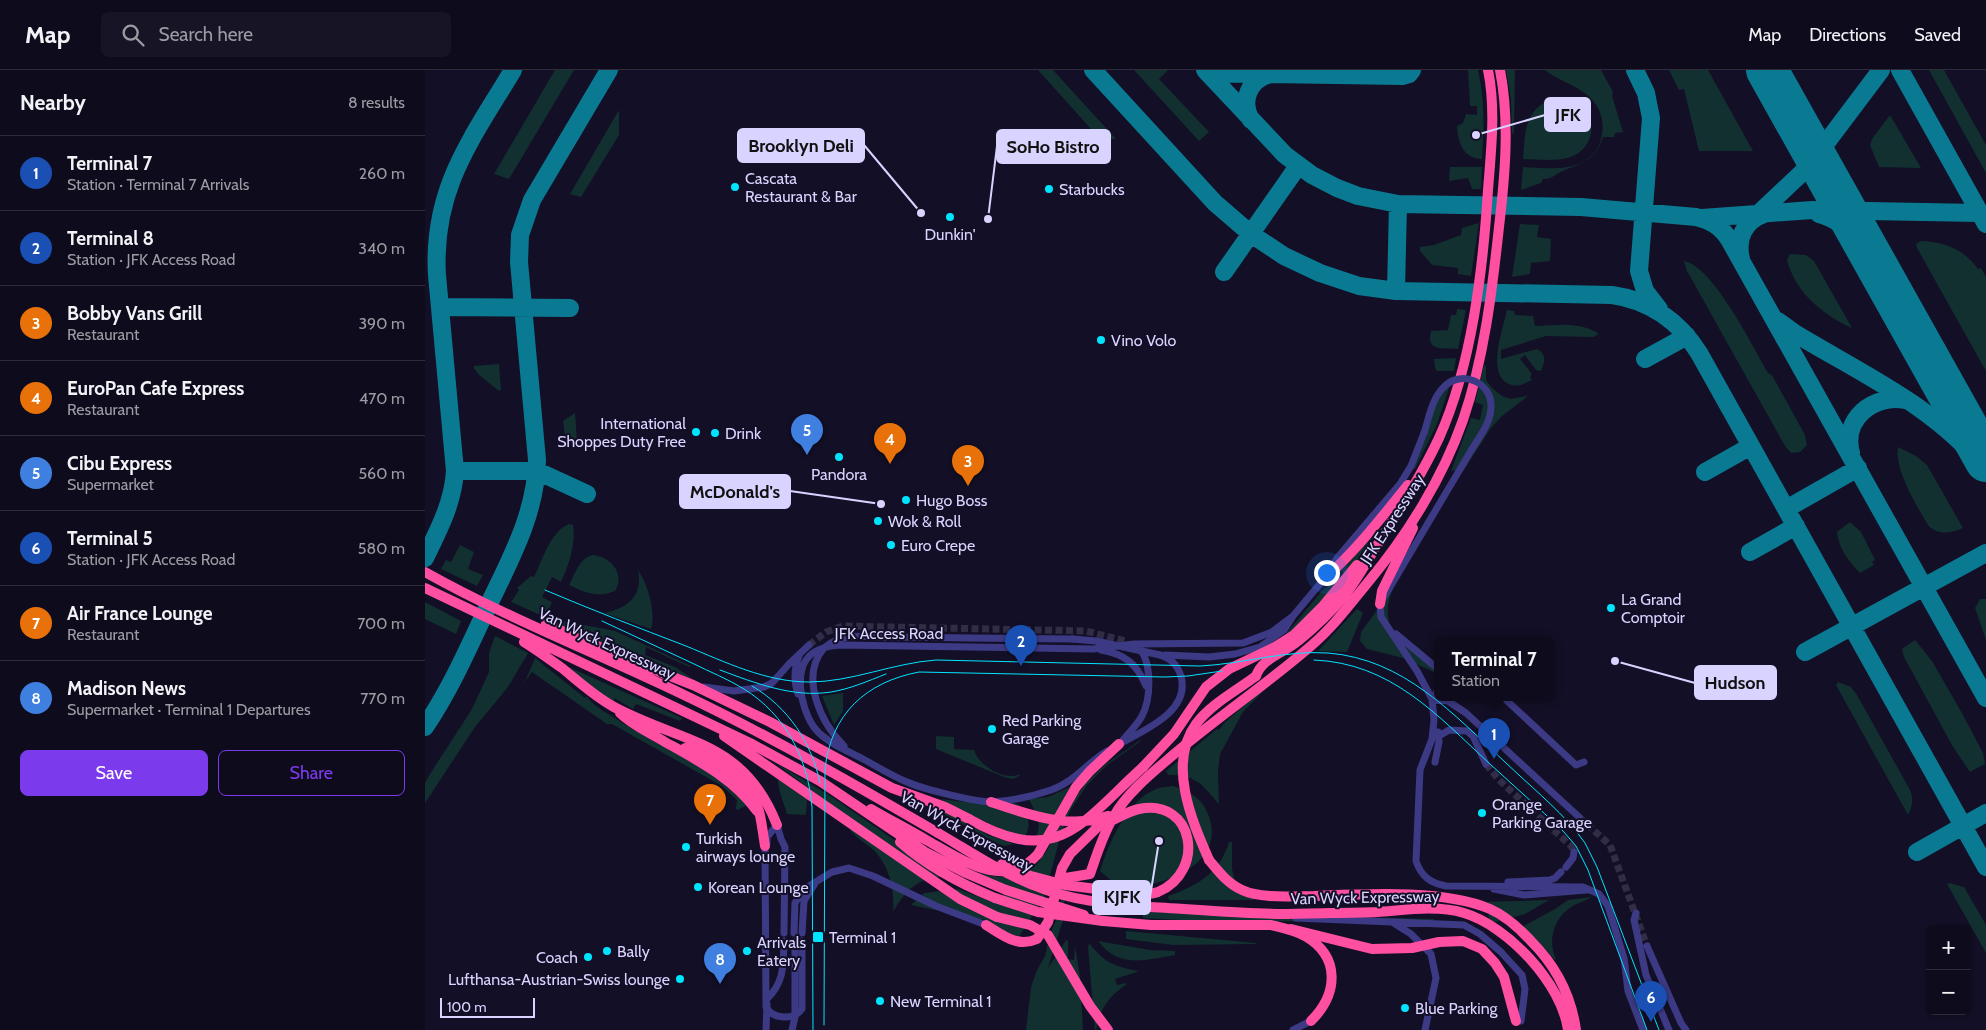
<!DOCTYPE html>
<html lang="en">
<head>
<meta charset="utf-8">
<style>
  body { margin:0; font-family:Cabin,sans-serif; background:#171425; color:#f1f3f6 }
  .controls { position:absolute; right:15px; bottom:15px; display:grid; overflow:hidden; border-radius:8px; box-shadow:0 1px 4px #0004 }
  .controls button { width:45px; height:45px; display:grid; place-items:center; padding:0; border:0; border-bottom:1px solid #2e2b3b; background:#0e0b1c; color:#f1f3f6; font:25px sans-serif }
  .scale { position:absolute; left:15px; bottom:12px; width:95px; box-sizing:border-box; padding-left:5px; border:2px solid #d9d4ff; border-top:0; font-size:14px; line-height:18px; white-space:nowrap; color:#d9d4ff; -webkit-text-stroke:4px #130f26; paint-order:stroke }
  .you { position:absolute; left:901px; top:502px; width:18px; height:18px; margin:-12px; border:4px solid #fff; border-radius:50%; background:#1a73e8; box-shadow:0 0 0 8px #1a73e833 }
  .badge { display:grid; place-items:center; width:32px; height:32px; border-radius:50%; background:#7c3aed; color:#fff; font-size:16px; font-weight:700 }
  .pin { position:absolute; translate:-50% -41px; filter:drop-shadow(0 1px 2px #0008) }
  .pin::after { content:''; position:absolute; top:26px; width:18px; height:15px; background:inherit; clip-path:polygon(0 0,100% 0,50% 100%) }
  .popup { position:absolute; left:1009px; top:566px; width:120px; height:65px; box-sizing:border-box; display:grid; place-content:center; border-radius:8px; background:#0e0b1c; filter:drop-shadow(0 1px 4px #0005); font-size:16px; white-space:nowrap; color:#9b9ba3 }
  .popup b { font-size:19px; color:#f1f3f6 }
  .popup::after { content:''; position:absolute; left:50%; top:100%; margin-left:-10px; border:10px solid transparent; border-top-color:#0e0b1c }
  .list { margin:0; padding:0; list-style:none }
  h2 { display:flex; justify-content:space-between; align-items:center; height:65px; margin:0; padding:0 20px; font-size:21px }
  h2 small { font-size:16px; font-weight:400; color:#9b9ba3 }
  .list li { display:grid; grid-template-columns:32px 1fr auto; gap:15px; align-items:center; box-sizing:border-box; height:75px; padding:0 20px; border-top:1px solid #2e2b3b }
  .list b { display:block; font-size:19px; white-space:nowrap }
  .list p { margin:0; font-size:16px; white-space:nowrap; color:#9b9ba3 }
  .list em { font-size:16px; font-style:normal; color:#9b9ba3 }
  .actions { display:flex; gap:10px; padding:15px 20px }
  .actions a { flex:1; padding:11px 0; border:1px solid #7c3aed; border-radius:8px; text-align:center; font-size:18px; color:#7c3aed }
  .actions .main { background:#7c3aed; color:#fff }
  .icon { flex:none; width:28px; height:28px; fill:none; stroke:currentColor; stroke-width:2; stroke-linecap:round; stroke-linejoin:round }
  .map { position:relative; flex:none; width:1561px; height:960px; overflow:hidden }
  header { display:flex; align-items:center; gap:30px; box-sizing:border-box; height:70px; padding:0 25px; background:#0e0b1c; border-bottom:1px solid #2e2b3b }
  header strong { font-size:24px }
  nav { display:flex; gap:28px; margin-inline-start:auto; font-size:18px }
  .search { width:350px; height:45px; background:#171425; display:flex; align-items:center; gap:12px; box-sizing:border-box; padding:0 18px; border-radius:8px; color:#9b9ba3; font-size:19px }
  main { display:flex }
  aside { flex:1; background:#0e0b1c }
  .map>svg:first-child { display:block }
  .green { fill:#12302f }
  .lines { fill:none; stroke-linecap:round; stroke-linejoin:round }
  .taxiway { stroke:#0a7a92; stroke-width:18 }
  .runway { stroke:#0a7a92; stroke-width:42 }
  .minor-tunnel { stroke:#312d47; stroke-width:7; stroke-dasharray:7 3.5; stroke-linecap:butt }
  .minor { stroke:#3d3a85; stroke-width:7 }
  .highway { stroke:#ff4fa3; stroke-width:10 }
  .tram { stroke:#00e5ff; stroke-width:1 }
  .minor-bridge { stroke:#3d3a85; stroke-width:7 }
  .highway-bridge { stroke:#ff4fa3; stroke-width:10 }
  .poi-dot { fill:#00e5ff; stroke:#130f26; stroke-width:2 }
  .labels { text-anchor:middle; stroke-width:4; stroke-linejoin:round; paint-order:stroke }
  .poi-label { font-size:16px; fill:#d9d4ff; stroke:#130f26; text-anchor:start }
  .street-label { font-size:16px; fill:#d9d4ff; stroke:#130f26 }
  .leader { fill:none; stroke:#d9d4ff; stroke-width:2 }
  .callout-dot { fill:#d9d4ff; stroke:#130f26; stroke-width:2 }
  .callout { fill:#d9d4ff; stroke:#d9d4ff; stroke-width:2 }
  .callout-label { font-size:18px; text-anchor:middle; font-weight:bold; fill:#111 }
</style>
</head>
<body>
<header>
<strong>Map</strong>
<div class="search"><svg class="icon" aria-label="search" viewBox="0 0 24 24"><circle cx="10" cy="10" r="6"/><path d="M15 15l6 6"/></svg>Search here</div>
<nav><a>Map</a><a>Directions</a><a>Saved</a></nav>
</header>
<main>
<aside>
<h2>Nearby<small>8 results</small></h2>
<ul class="list">
<li><span class="badge" style="background:#1a4fb4">1</span><div><b>Terminal 7</b><p>Station · Terminal 7 Arrivals</p></div><em>260 m</em></li>
<li><span class="badge" style="background:#1a4fb4">2</span><div><b>Terminal 8</b><p>Station · JFK Access Road</p></div><em>340 m</em></li>
<li><span class="badge" style="background:#e8710a">3</span><div><b>Bobby Vans Grill</b><p>Restaurant</p></div><em>390 m</em></li>
<li><span class="badge" style="background:#e8710a">4</span><div><b>EuroPan Cafe Express</b><p>Restaurant</p></div><em>470 m</em></li>
<li><span class="badge" style="background:#3f7fe0">5</span><div><b>Cibu Express</b><p>Supermarket</p></div><em>560 m</em></li>
<li><span class="badge" style="background:#1a4fb4">6</span><div><b>Terminal 5</b><p>Station · JFK Access Road</p></div><em>580 m</em></li>
<li><span class="badge" style="background:#e8710a">7</span><div><b>Air France Lounge</b><p>Restaurant</p></div><em>700 m</em></li>
<li><span class="badge" style="background:#3f7fe0">8</span><div><b>Madison News</b><p>Supermarket · Terminal 1 Departures</p></div><em>770 m</em></li>
</ul>
<div class="actions"><a class="main">Save</a><a>Share</a></div>
</aside>
<div class="map">
<svg width="1561" height="960" viewBox="0 0 1561 960">
  <rect width="100%" height="100%" fill="#130f26"/>
  <path class="green" d="M130 0H149L84 109 69 104Z
    M613 0H628L691 69H675Z
    M709 0H743L734 9 784 62 774 71Z
    M1043 0H1053C1060 31 1059 57 1057 89 1038 89 1033 72 1032 56L1038 53 1041 44 1052 45V36H1045Z
    M1081 0H1090L1089 63 1087 64 1086 30Z
    M1120 0H1176L1188 22 1187 26 1198 62 1190 63 1189 67H1178C1170 90 1160 92 1140 100 1130 104 1128 109 1118 109L1116 113 1096 120 1098 97C1128 99 1171 104 1177 64 1179 52 1176 40 1168 31 1156 16 1135 12 1120 0Z
    M1244 0H1283L1328 81H1274L1259 19 1254 20Z
    M1504 0H1519L1561 75V103Z
    M1133 27C1165 27 1179 66 1152 84 1137 93 1114 89 1098 89 1100 60 1100 36 1133 27Z
    M194 40V65L156 127 145 124Z
    M1465 45 1496 98 1454 97 1445 75 1447 69Z
    M1025 97H1057L1056 119H1047L1043 108 1024 111Z
    M1054 153 1046 206 1033 204V198L1007 195 995 181V177L1009 175 1036 165 1037 158Z
    M1095 154 1114 155 1112 167 1126 169 1125 191 1106 193 1105 204 1087 207Z
    M1496 171C1521 172 1538 179 1553 199L1556 198 1561 207V301L1492 178 1491 174Z
    M1365 184 1381 185 1389 191 1427 258C1398 245 1370 222 1362 190Z
    M1259 191C1288 196 1328 277 1343 303L1347 305 1380 365 1382 375 1375 382 1366 383 1360 376 1262 201Z
    M1032 239 1041 240 1033 279C1017 278 1001 282 1006 261L1023 260 1026 245H1031Z
    M1082 240 1089 241 1090 245 1108 246 1110 256C1132 255 1155 251 1174 264L1168 267 1121 266 1076 280V289L1112 279C1122 284 1120 292 1116 301L1111 300 1100 285 1095 289 1107 304 1105 307 1107 310C1097 315 1091 318 1082 313 1062 302 1078 258 1082 240Z
    M1031 288 1029 301H1012L1010 298 1009 289Z
    M74 294 76 320 74 321 53 304 49 298V296Z
    M1059 295 1061 296V310L1067 318 1077 326 1086 329 1103 326 1076 347 1066 358 1030 414 1050 381 1044 378 1031 400 1026 401 1046 348 1055 350 1058 335 1050 332Z
    M1028 306 1012 354 990 399 988 398 1002 365 996 363C1003 341 1006 317 1028 306Z
    M150 343 152 371 140 365 138 351Z
    M1473 377 1491 386 1502 395 1538 458C1527 463 1512 466 1503 455 1492 436 1469 399 1473 377Z
    M1425 452 1436 462 1450 490 1447 492 1449 495 1435 503C1424 492 1413 477 1412 462Z
    M144 454 148 455C151 474 144 495 136 512L127 507 117 527 127 532 120 547 86 532 94 520 92 518 106 506 109 507C118 489 125 462 144 454Z
    M956 458 921 506 845 585 807 592 835 582 860 565 897 521 919 504 916 501Z
    M35 475 49 482 43 499 58 505 52 516 16 499 21 490 26 492Z
    M167 485C185 486 201 503 190 521 172 528 161 523 144 515 150 504 154 489 167 485Z
    M213 500C223 515 231 541 226 559L179 543C203 538 218 526 213 500Z
    M969 517C949 560 980 578 1013 597V604L978 588 942 579 935 571 936 562Z
    M1555 529H1561V570L1550 538Z
    M0 532 36 551 31 564 0 549Z
    M932 539 938 543 922 582 893 581Z
    M128 549 190 561 266 596 264 597 221 577 220 585 250 597 268 609 207 589 126 553Z
    M70 566 103 583 83 617 50 657 0 733V713L5 704 47 639 64 602V583Z
    M1490 570 1507 591 1538 645 1558 683 1560 694 1545 702 1528 677 1479 587 1477 579Z
    M110 588 160 628 162 627C171 638 184 644 196 652 238 679 288 698 322 735L313 740 311 739 312 730 297 716 187 654H182L107 602 94 619 101 609Z
    M144 598H146L257 648 255 651 211 634 208 639 189 628V632L172 621Z
    M848 611 818 642 795 684 793 702 794 734C778 716 772 704 743 705L741 701 792 659 794 660 800 652Z
    M1413 612 1426 617 1432 625 1484 718C1489 728 1488 735 1483 745L1411 615Z
    M418 623V641L409 655 397 626Z
    M511 666 529 667V679L549 680C553 695 580 712 595 704L594 706 588 709 579 707 511 679Z
    M714 671H716L682 695 662 715 646 739 637 761 619 827 593 868 560 850 486 835 499 823 533 819 575 835 582 817 547 802 574 807H584L611 795 621 782 644 738 660 714 681 694Z
    M349 692 407 727 523 807C497 804 480 820 468 842 470 819 464 793 446 778 439 772 431 768 425 760L430 753Z
    M353 709 382 729 381 745 362 744C359 733 353 721 353 709Z
    M748 716C764 721 777 728 783 744 804 796 734 818 695 818L675 801C683 775 702 731 729 720 734 717 742 717 748 716Z
    M645 717 619 766 611 767C618 750 610 743 604 729L623 727Z
    M515 729C526 730 536 732 547 732 565 732 592 724 601 744 605 753 604 759 600 767H593L529 737Z
    M508 734 563 765 589 774 580 776 571 773 506 737Z
    M804 772H807V799L810 812 829 829 828 830H744L743 826C773 816 795 802 804 772Z
    M1525 813 1539 817 1561 855V883L1522 814Z
    M637 819H640L638 850 623 898 641 870 643 871V889L649 890 650 876 655 906 658 960H601L606 917 612 900 620 886 625 864 635 841Z
    M1166 827C1162 831 1152 833 1146 837 1129 848 1122 871 1131 889L1130 890 1118 876 1095 858 1130 839 1143 830Z
    M1124 830 1100 844 1070 852 1064 849 1063 842 1054 832Z
    M718 841 1009 849V853L755 850 718 848Z
    M701 861 831 873V874L748 875 701 869Z
    M673 871 725 880 750 881V885C720 890 694 899 673 871Z
    M664 873C680 893 688 896 713 901L712 902 690 909 692 915 701 913V915C684 926 674 940 671 960H670L663 877Z"/>
  <g class="lines">
    <path class="taxiway" d="M668 0 790 133 826 164 859 186 895 203 934 216 971 221 1187 225C1224 230 1254 251 1274 283L1561 797
      M780 0 860 85 887 105 912 118 933 126 973 134 1156 137 1271 147C1287 151 1297 157 1305 171L1561 628
      M1210 0 1221 23 1226 48 1214 201 1220 221 1234 239
      M1475 0 1561 154
      M784 3 977 6 984 4 987 0
      M826 50C815 31 824 9 846 4
      M1401 73C1391 99 1414 126 1426 147
      M1394 144C1435 155 1451 197 1470 230
      M1331 146 1383 97 1456 0
      M1277 148 1387 140 1554 143
      M1316 189C1311 169 1319 151 1339 144
      M799 202 873 96
      M971 221 973 134
      M15 237 145 238
      M1353 251 1371 264C1437 304 1513 338 1561 400
      M1220 289 1262 266
      M1426 383C1417 349 1448 324 1480 330
      M30 401H112L162 424
      M1280 402 1326 376
      M1361 439 1433 398
      M1325 482 1371 456
      M0 488C14 459 28 433 30 401L12 205C7 119 46 70 88 0
      M1380 582 1561 483
      M0 657C26 618 44 577 64 534 86 488 111 443 112 390L94 192 95 165 107 130 184 0
      M1492 782 1561 743"/>
    <path class="runway" d="M1342 0 1561 391"/>
    <path class="minor-tunnel" d="M384 575 401 562 418 556 661 561 701 571
      M1061 694 1074 710 1147 777 1149 782
      M1154 747 1185 775 1222 876"/>
    <path class="minor" d="M1047 379 955 534 956 547 992 601 1007 629 1009 650 1007 669 995 700 991 791C996 806 1005 813 1021 816L1158 817 1174 824 1183 836 1199 888 1203 921 1218 960
      M971 564 1013 599
      M459 567 648 569
      M399 578C374 607 396 653 419 676
      M676 580C700 584 712 594 721 616
      M740 585 784 587 810 584 835 577 859 560 868 546 899 509 913 487 975 414 986 396 999 363
      M279 617 309 621 339 617 347 613 364 594 384 575
      M373 624C368 610 369 599 374 586
      M1079 628 1151 695 1159 692
      M1007 629 1023 631 1041 643 1154 747
      M1007 629 1013 620
      M1014 666 1024 660 1042 661 1048 666 1061 694
      M698 670C704 663 712 655 717 646 726 629 727 594 715 579
      M691 676C716 661 766 643 756 606 752 594 746 589 735 585
      M682 681C662 693 648 713 626 720 608 726 586 731 567 732 550 732 498 719 482 712 467 706 453 697 438 689 423 681 405 674 393 662 384 653 380 641 377 628 371 595 381 577 416 575L668 579 709 574 818 573 847 562 868 546
      M1010 692 1014 672 1013 662
      M352 755 356 769 360 777 359 863
      M342 773V767L352 755
      M1141 797 1148 788 1149 782
      M1083 812 1125 810 1130 808 1136 802
      M1069 819 1099 825 1162 820
      M1211 843 1209 850 1221 905 1244 960
      M871 848 967 852 986 864 1006 884 1011 908 1000 960
      M968 852 1039 855 1055 864 1076 882 1097 905 1100 919 1096 951
      M369 863 370 833 379 819 407 802 424 798 448 806 511 836 561 855
      M377 863 379 831 391 812
      M1222 876 1256 953 1261 960
      M342 929C360 911 358 895 359 871
      M341 960 342 934
      M367 960 370 947V871
      M868 960 886 951"/>
    <path class="highway" d="M0 502C82 548 172 583 257 624 345 666 429 714 513 763
      M899 509C931 481 956 448 983 415
      M0 518 325 673 395 711 500 782 541 803 581 820
      M955 534 957 521 988 458
      M121 554 210 592 268 615 345 652 467 718 520 737 544 749
      M99 572C112 580 124 589 137 598 154 612 169 626 189 637 258 674 319 670 352 755
      M831 606C837 588 859 583 873 571 889 558 906 542 919 526 934 508 945 485 958 466 978 434 998 402 1014 368 1047 295 1058 199 1063 120 1066 81 1071 39 1063 0
      M195 643C208 656 224 662 240 672 274 691 309 709 332 741
      M299 666 535 829 572 847
      M260 678 285 688 301 698
      M718 697 749 664 781 617 804 599 850 577 869 565 898 536 932 495
      M566 732C601 744 645 760 683 746
      M446 739C465 750 484 760 503 771 537 790 580 821 613 784L651 717 665 701 694 674
      M686 751C695 747 704 741 714 739 770 728 781 802 733 822 722 826 706 823 695 822
      M475 772C502 796 536 814 570 828
      M784 790C794 802 803 814 817 820 836 829 868 826 889 826 939 824 1019 819 1065 839 1081 846 1094 858 1106 871 1131 896 1146 924 1151 960
      M634 809 665 804C672 784 678 764 689 746 701 725 722 707 741 691 788 650 840 616 887 575 909 556 926 533 944 511 983 464 1018 407 1038 350 1059 289 1067 222 1074 157 1080 106 1085 51 1075 0
      M725 837C769 839 814 844 858 844 889 843 921 843 952 842 981 840 1011 835 1039 843 1083 856 1137 914 1143 960
      M678 851 726 855H846C858 858 869 860 880 866 916 887 913 924 886 951
      M561 855C578 865 592 878 612 869L623 852 637 798 645 784 684 746"/>
    <path class="tram" d="M120 520C167 540 214 558 261 576 300 592 341 612 384 612 427 612 468 593 511 590L775 596C818 594 860 580 903 583 979 589 1028 644 1080 692 1104 715 1130 736 1151 761L1160 773 1172 797 1234 960
      M177 551C207 565 237 579 267 593 285 602 303 609 319 619 361 645 383 689 387 737L388 960
      M889 590C966 593 1012 645 1065 694 1089 716 1114 738 1138 761L1151 776 1163 800 1222 960
      M295 600C330 613 368 628 406 622 425 619 443 611 461 604
      M327 616C363 637 387 673 395 713
      M399 955 400 699C406 644 441 612 494 602L740 607 763 606 797 601"/>
    <path class="minor-bridge" d="M999 363C1004 348 1007 328 1019 317 1036 299 1067 312 1066 337 1066 352 1055 366 1047 379
      M648 569 671 571 735 585
      M399 578C416 563 437 566 459 567
      M340 776 341 937C348 950 369 950 377 939V871"/>
    <path class="highway-bridge" d="M301 698C335 723 334 738 340 776
      M544 749C633 799 655 754 718 697
      M513 763C544 781 575 802 608 815 646 831 685 834 725 837
      M784 790C767 751 742 694 771 654 786 634 811 621 831 606
      M577 794 606 806 640 815 695 822
      M581 820 659 845
      M570 828 613 842 678 851
      M572 847 605 855 623 865 665 936 683 960
      M866 859 947 879 987 878 1014 872 1038 871 1057 879 1070 893 1079 907 1091 951"/>
  </g>
  <g class="poi-dot">
    <circle cx="310" cy="117" r="5"/>
    <circle cx="624" cy="119" r="5"/>
    <circle cx="525" cy="147" r="5"/>
    <circle cx="676" cy="270" r="5"/>
    <circle cx="271" cy="362" r="5"/>
    <circle cx="290" cy="363" r="5"/>
    <circle cx="414" cy="387" r="5"/>
    <circle cx="481" cy="430" r="5"/>
    <circle cx="453" cy="451" r="5"/>
    <circle cx="466" cy="475" r="5"/>
    <circle cx="1186" cy="538" r="5"/>
    <circle cx="567" cy="659" r="5"/>
    <circle cx="1057" cy="743" r="5"/>
    <circle cx="261" cy="777" r="5"/>
    <circle cx="273" cy="817" r="5"/>
    <rect x="387" y="861" width="12" height="12" rx="2.5"/>
    <circle cx="182" cy="881" r="5"/>
    <circle cx="322" cy="881" r="5"/>
    <circle cx="163" cy="887" r="5"/>
    <circle cx="255" cy="909" r="5"/>
    <circle cx="455" cy="931" r="5"/>
    <circle cx="980" cy="938" r="5"/>
  </g>
  <g class="labels">
    <g class="poi-label">
      <text x="320" y="114">Cascata<tspan x="320" dy="18">Restaurant &amp; Bar</tspan></text>
      <text x="634" y="125">Starbucks</text>
      <text x="525" y="170" text-anchor="middle">Dunkin'</text>
      <text x="686" y="276">Vino Volo</text>
      <text x="261" y="359" text-anchor="end">International<tspan x="261" dy="18">Shoppes Duty Free</tspan></text>
      <text x="300" y="369">Drink</text>
      <text x="414" y="410" text-anchor="middle">Pandora</text>
      <text x="491" y="436">Hugo Boss</text>
      <text x="463" y="457">Wok &amp; Roll</text>
      <text x="476" y="481">Euro Crepe</text>
      <text x="1196" y="535">La Grand<tspan x="1196" dy="18">Comptoir</tspan></text>
      <text x="577" y="656">Red Parking<tspan x="577" dy="18">Garage</tspan></text>
      <text x="1067" y="740">Orange<tspan x="1067" dy="18">Parking Garage</tspan></text>
      <text x="271" y="774">Turkish<tspan x="271" dy="18">airways lounge</tspan></text>
      <text x="283" y="823">Korean Lounge</text>
      <text x="404" y="873">Terminal 1</text>
      <text x="332" y="878">Arrivals<tspan x="332" dy="18">Eatery</tspan></text>
      <text x="192" y="887">Bally</text>
      <text x="153" y="893" text-anchor="end">Coach</text>
      <text x="245" y="915" text-anchor="end">Lufthansa-Austrian-Swiss lounge</text>
      <text x="465" y="937">New Terminal 1</text>
      <text x="990" y="944">Blue Parking</text>
    </g>
    <g class="street-label">
      <text transform="translate(967 449) rotate(-57)" y="6">JFK Expressway</text>
      <text x="464" y="569">JFK Access Road</text>
      <text transform="translate(182 573) rotate(25)" y="6">Van Wyck Expressway</text>
      <text transform="translate(542 761) rotate(29)" y="6">Van Wyck Expressway</text>
      <text transform="translate(940 827) rotate(-1)" y="6">Van Wyck Expressway</text>
    </g>
  </g>
  <path class="leader" d="M1051 65L1120 45M496 143L439 75M563 149L572 76M456 434L365 421M1190 591L1270 613M734 771L725 827"/>
  <g class="callout-dot">
    <circle cx="1051" cy="65" r="5"/>
    <circle cx="496" cy="143" r="5"/>
    <circle cx="563" cy="149" r="5"/>
    <circle cx="456" cy="434" r="5"/>
    <circle cx="1190" cy="591" r="5"/>
    <circle cx="734" cy="771" r="5"/>
  </g>
  <g class="callout">
    <rect x="1120" y="28" width="45" height="33" rx="5"/>
    <rect x="313" y="59" width="126" height="33" rx="5"/>
    <rect x="572" y="60" width="113" height="33" rx="5"/>
    <rect x="255" y="405" width="110" height="33" rx="5"/>
    <rect x="1270" y="596" width="81" height="33" rx="5"/>
    <rect x="668" y="811" width="57" height="33" rx="5"/>
  </g>
  <g class="callout-label">
    <text x="1143" y="51">JFK</text>
    <text x="376" y="82">Brooklyn Deli</text>
    <text x="628" y="83">SoHo Bistro</text>
    <text x="310" y="428">McDonald's</text>
    <text x="1310" y="619">Hudson</text>
    <text x="697" y="833">KJFK</text>
  </g>
</svg>
<div class="controls">
<button>+</button>
<button>−</button>
</div>
<div class="scale">100 m</div>
<div class="you"></div>
<div class="pin badge" style="left:1069px;top:689px;background:#1a4fb4">1</div>
<div class="popup"><b>Terminal 7</b>Station</div>
<div class="pin badge" style="left:596px;top:596px;background:#1a4fb4">2</div>
<div class="pin badge" style="left:543px;top:416px;background:#e8710a">3</div>
<div class="pin badge" style="left:465px;top:394px;background:#e8710a">4</div>
<div class="pin badge" style="left:382px;top:385px;background:#3f7fe0">5</div>
<div class="pin badge" style="left:1226px;top:952px;background:#1a4fb4">6</div>
<div class="pin badge" style="left:285px;top:755px;background:#e8710a">7</div>
<div class="pin badge" style="left:295px;top:914px;background:#3f7fe0">8</div>
</div>
</main>
</body>
</html>
